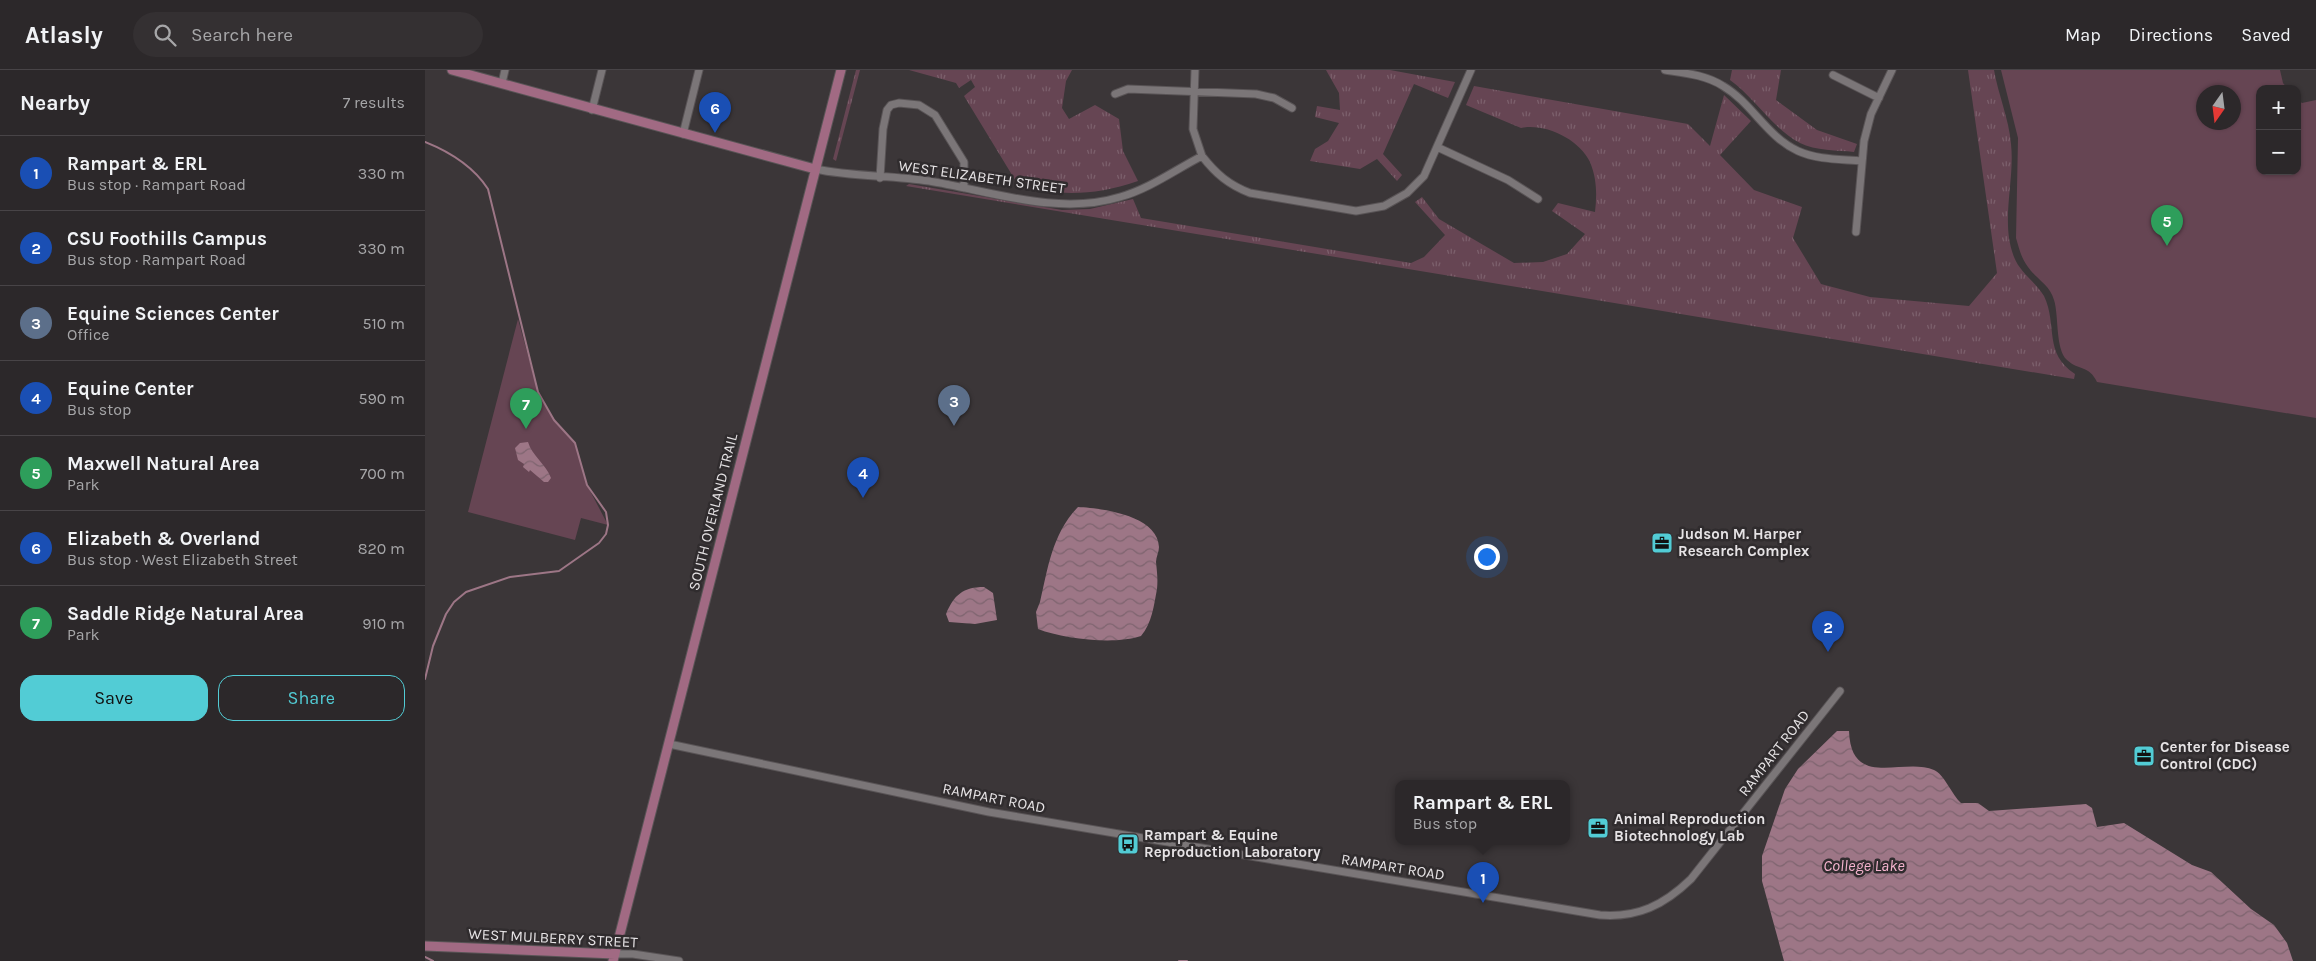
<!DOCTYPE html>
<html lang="en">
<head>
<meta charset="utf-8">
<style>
  body { margin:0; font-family:Karla,sans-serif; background:#343032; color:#f1f3f6 }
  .controls { position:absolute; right:15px; top:15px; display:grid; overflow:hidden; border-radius:10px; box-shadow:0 1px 4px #0004 }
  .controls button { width:45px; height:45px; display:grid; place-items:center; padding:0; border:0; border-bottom:1px solid #484447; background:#2c282a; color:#f1f3f6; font:25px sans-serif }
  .compass { position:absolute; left:1771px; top:15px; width:45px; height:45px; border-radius:50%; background:#2c282a; box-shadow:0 1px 4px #0004; rotate:194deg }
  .you { position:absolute; left:1061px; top:486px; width:18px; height:18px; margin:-12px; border:4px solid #fff; border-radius:50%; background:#1a73e8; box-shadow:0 0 0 8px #1a73e833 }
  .badge { display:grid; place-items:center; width:32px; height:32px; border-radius:50%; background:#52ccd5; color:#fff; font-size:16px; font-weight:700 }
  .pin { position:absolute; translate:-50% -41px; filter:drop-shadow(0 1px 2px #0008) }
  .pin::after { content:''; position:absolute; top:26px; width:18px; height:15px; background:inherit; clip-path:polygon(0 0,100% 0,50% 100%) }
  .popup { position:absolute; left:970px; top:710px; width:175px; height:65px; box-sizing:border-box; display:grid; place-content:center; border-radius:10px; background:#2c282a; filter:drop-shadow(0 1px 4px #0005); font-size:16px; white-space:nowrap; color:#a6a6a8 }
  .popup b { font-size:19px; color:#f1f3f6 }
  .popup::after { content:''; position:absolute; left:50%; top:100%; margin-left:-10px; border:10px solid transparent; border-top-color:#2c282a }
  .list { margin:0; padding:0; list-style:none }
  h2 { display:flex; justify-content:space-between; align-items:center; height:65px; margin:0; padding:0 20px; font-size:21px }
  h2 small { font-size:16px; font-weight:400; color:#a6a6a8 }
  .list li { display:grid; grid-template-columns:32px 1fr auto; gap:15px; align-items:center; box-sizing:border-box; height:75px; padding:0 20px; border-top:1px solid #484447 }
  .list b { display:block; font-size:19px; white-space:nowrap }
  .list p { margin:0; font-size:16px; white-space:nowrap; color:#a6a6a8 }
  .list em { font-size:16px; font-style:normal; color:#a6a6a8 }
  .actions { display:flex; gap:10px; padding:15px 20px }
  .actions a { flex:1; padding:11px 0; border:1px solid #52ccd5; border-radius:15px; text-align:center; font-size:18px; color:#52ccd5 }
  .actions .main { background:#52ccd5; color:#111 }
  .icon { flex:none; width:28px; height:28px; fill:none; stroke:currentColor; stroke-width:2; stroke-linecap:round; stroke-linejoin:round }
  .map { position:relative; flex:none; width:1891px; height:891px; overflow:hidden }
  header { display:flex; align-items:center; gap:30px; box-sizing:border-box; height:70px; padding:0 25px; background:#2c282a; border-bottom:1px solid #484447 }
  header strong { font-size:24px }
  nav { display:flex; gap:28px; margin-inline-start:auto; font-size:18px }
  .search { width:350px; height:45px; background:#343032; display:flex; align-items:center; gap:12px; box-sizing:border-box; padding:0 18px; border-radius:28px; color:#a6a6a8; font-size:19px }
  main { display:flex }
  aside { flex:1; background:#2c282a }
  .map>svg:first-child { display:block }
  .grass { fill:url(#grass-tufts) }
  .park { fill:#664553; fill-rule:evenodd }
  .water { fill:url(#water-waves) }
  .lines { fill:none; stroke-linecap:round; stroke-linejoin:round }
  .stream { stroke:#9d7686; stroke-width:2 }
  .minor-casing { stroke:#595456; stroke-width:9 }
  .major-casing { stroke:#595456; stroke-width:11 }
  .minor { stroke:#7b7678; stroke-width:7 }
  .major { stroke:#a16a83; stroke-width:9 }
  .labels { text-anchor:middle; stroke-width:5; stroke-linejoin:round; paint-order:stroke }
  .street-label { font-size:15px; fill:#e6e3e5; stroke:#302c2e }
  .poi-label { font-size:15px; font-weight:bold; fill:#e6e3e5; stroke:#302c2e; text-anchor:start }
  .water-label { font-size:16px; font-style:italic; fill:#f6b4cf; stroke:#302c2e }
</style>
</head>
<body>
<header>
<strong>Atlasly</strong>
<div class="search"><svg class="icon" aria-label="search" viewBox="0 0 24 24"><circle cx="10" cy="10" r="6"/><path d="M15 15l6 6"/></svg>Search here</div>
<nav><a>Map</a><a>Directions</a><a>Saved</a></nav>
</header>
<main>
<aside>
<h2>Nearby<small>7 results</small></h2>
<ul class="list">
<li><span class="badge" style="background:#1a4fb4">1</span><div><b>Rampart &amp; ERL</b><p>Bus stop · Rampart Road</p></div><em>330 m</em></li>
<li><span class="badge" style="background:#1a4fb4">2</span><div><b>CSU Foothills Campus</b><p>Bus stop · Rampart Road</p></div><em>330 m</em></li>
<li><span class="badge" style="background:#5c6f8a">3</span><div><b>Equine Sciences Center</b><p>Office</p></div><em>510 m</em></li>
<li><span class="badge" style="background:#1a4fb4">4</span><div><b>Equine Center</b><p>Bus stop</p></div><em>590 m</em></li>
<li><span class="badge" style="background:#2e9e5b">5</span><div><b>Maxwell Natural Area</b><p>Park</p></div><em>700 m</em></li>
<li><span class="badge" style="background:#1a4fb4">6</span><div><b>Elizabeth &amp; Overland</b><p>Bus stop · West Elizabeth Street</p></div><em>820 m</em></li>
<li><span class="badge" style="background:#2e9e5b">7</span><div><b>Saddle Ridge Natural Area</b><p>Park</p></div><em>910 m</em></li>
</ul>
<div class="actions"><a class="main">Save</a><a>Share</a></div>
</aside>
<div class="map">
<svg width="1891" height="891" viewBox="0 0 1891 891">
  <defs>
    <pattern id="grass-tufts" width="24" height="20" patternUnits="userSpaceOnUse" patternTransform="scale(1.25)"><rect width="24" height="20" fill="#664553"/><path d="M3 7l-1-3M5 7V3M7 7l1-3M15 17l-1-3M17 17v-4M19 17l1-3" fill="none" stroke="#7c606c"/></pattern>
    <pattern id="water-waves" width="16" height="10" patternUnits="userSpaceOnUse" patternTransform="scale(1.25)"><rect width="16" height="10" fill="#9d7686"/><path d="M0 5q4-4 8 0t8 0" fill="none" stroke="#7e646f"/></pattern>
  </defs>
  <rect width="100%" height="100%" fill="#3b3638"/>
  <path class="grass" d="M431 0H435L411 91 408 89Z
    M484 0H647L641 11 637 38 644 49 670 35 694 49 698 81 713 111C669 126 640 125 595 118L539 26 550 17 546 10 534 18 531 13Z
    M901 0H965L1030 12 1023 28 989 14 958 84 977 105 972 111 952 89 935 99 885 91 890 79 903 71 914 53 890 47 892 36 915 40 914 23Z
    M1307 0H1356L1351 30 1392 60 1432 74 1429 82C1413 80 1390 81 1375 73 1348 59 1330 28 1305 10Z
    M1543 0H1569C1573 24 1584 49 1586 74 1590 111 1575 152 1589 187 1595 203 1611 212 1619 226 1633 256 1618 283 1650 304L1649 309 481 116 484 114 637 140 665 139 708 129 716 148 986 193 999 187 1020 165 990 132 997 127 1014 149 1089 193 1118 192 1142 184 1160 164 1127 141 1133 133 1170 142C1172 125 1172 109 1165 92 1154 69 1120 53 1096 58L1041 35 1049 16 1263 54 1285 76 1299 25 1326 51 1295 85 1329 120 1377 137 1368 168 1396 214 1445 227 1544 236 1572 203Z"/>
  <path class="park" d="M1576 0H1855L1858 13 1863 19H1835V101H1872V29L1877 33 1891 30V348L1672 312C1664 295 1654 301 1642 290 1630 279 1634 245 1629 230 1625 215 1611 209 1603 197 1596 188 1594 178 1591 168L1593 68ZM1778 22H1808V52H1778Z
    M93 249 113 322 129 350 150 373 162 415 183 455 156 448 150 470 43 442Z"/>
  <path class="water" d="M103 372C107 386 121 394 126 408L123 412H119L105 400 104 402 98 397 99 394 93 390 90 378 95 373Z
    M653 437C675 438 733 445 734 477 734 482 731 487 731 492 732 502 733 509 732 519 729 535 727 553 716 566 690 575 639 569 613 559L611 542 615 532C623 498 627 464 653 437Z
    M559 517 568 523 572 550 550 554 524 552 521 544C529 525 538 517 559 517Z
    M1412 661H1424C1426 720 1478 687 1509 700 1519 704 1527 725 1536 733H1553L1564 741 1661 734 1667 738 1672 757 1699 753 1767 795 1786 802 1826 839 1849 855 1862 873 1868 891H1359L1337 811V786L1360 719 1373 699Z"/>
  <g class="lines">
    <path class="stream" d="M0 72C25 82 48 96 63 119L113 322 129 350 150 373 162 415 181 442 183 455 181 464 174 473 134 501 85 507 41 522 29 532 21 544 8 576 0 609
      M0 887 8 891
      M754 891H762"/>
    <g class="minor-casing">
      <path id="minor" d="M770 0 768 59 777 86
        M1240 0C1260 3 1281 5 1298 16 1327 33 1342 67 1373 81 1393 90 1416 89 1437 91
        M1408 5 1454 28
        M77 13 80 0
        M690 24 703 19 831 24 849 28 867 38
        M167 40 177 0
        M258 64 274 0
        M1012 77 1083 110 1113 129
        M390 99C428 107 466 105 504 111 565 121 633 146 695 127 724 119 750 100 777 86 791 104 804 115 825 123L931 141 959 136 982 123 999 106 1046 0
        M455 108 458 59 462 40 466 35 474 33 494 35 510 45 539 92V118
        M1431 162 1439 71 1446 44 1467 0
        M244 674 564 742 1175 845C1213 848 1239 835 1266 809L1415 621
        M190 884H208L254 891"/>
    </g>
    <g class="major-casing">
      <path id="major" d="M27 0 390 99
        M0 876 190 884
        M188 891 416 0"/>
    </g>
    <use href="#minor" class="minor"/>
    <use href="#major" class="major"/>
  </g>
  <defs>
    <g id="office-square" transform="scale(1.125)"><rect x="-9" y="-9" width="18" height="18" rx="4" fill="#52ccd5" stroke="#302c2e"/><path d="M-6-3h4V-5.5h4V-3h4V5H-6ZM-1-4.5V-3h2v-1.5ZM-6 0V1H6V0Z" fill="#111"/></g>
    <g id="bus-square" transform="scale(1.125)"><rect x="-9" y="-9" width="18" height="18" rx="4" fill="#52ccd5" stroke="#302c2e"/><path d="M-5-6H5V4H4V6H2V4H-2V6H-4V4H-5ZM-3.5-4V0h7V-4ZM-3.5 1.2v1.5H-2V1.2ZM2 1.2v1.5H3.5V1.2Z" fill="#111"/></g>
  </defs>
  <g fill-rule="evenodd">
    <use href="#office-square" x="1237" y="473"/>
    <use href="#office-square" x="1719" y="686"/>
    <use href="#office-square" x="1173" y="758"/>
    <use href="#bus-square" x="703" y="774"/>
  </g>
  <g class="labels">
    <g class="street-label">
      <text transform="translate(557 107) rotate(8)" y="5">WEST ELIZABETH STREET</text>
      <text transform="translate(288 442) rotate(-76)" y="5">SOUTH OVERLAND TRAIL</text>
      <text transform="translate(1349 683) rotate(-52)" y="5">RAMPART ROAD</text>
      <text transform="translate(569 728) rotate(11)" y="5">RAMPART ROAD</text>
      <text transform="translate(968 797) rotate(9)" y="5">RAMPART ROAD</text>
      <text transform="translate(128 868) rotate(3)" y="5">WEST MULBERRY STREET</text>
    </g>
    <g class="poi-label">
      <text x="1253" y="469">Judson M. Harper<tspan x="1253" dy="17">Research Complex</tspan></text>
      <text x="1735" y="682">Center for Disease<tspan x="1735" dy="17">Control (CDC)</tspan></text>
      <text x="1189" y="754">Animal Reproduction<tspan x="1189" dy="17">Biotechnology Lab</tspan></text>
      <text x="719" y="770">Rampart &amp; Equine<tspan x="719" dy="17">Reproduction Laboratory</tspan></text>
    </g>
    <g class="water-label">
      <text x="1439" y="801">College Lake</text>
    </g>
  </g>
</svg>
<div class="controls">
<button>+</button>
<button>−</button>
</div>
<svg class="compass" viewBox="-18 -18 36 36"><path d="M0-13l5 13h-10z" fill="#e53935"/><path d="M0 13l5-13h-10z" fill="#a6a6a8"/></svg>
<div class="you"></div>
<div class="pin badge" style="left:1058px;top:833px;background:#1a4fb4">1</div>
<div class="popup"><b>Rampart &amp; ERL</b>Bus stop</div>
<div class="pin badge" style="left:1403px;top:582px;background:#1a4fb4">2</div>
<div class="pin badge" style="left:529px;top:356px;background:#5c6f8a">3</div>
<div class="pin badge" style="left:438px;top:428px;background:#1a4fb4">4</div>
<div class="pin badge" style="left:1742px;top:176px;background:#2e9e5b">5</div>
<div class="pin badge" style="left:290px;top:63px;background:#1a4fb4">6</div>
<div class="pin badge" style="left:101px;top:359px;background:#2e9e5b">7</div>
</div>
</main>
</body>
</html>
